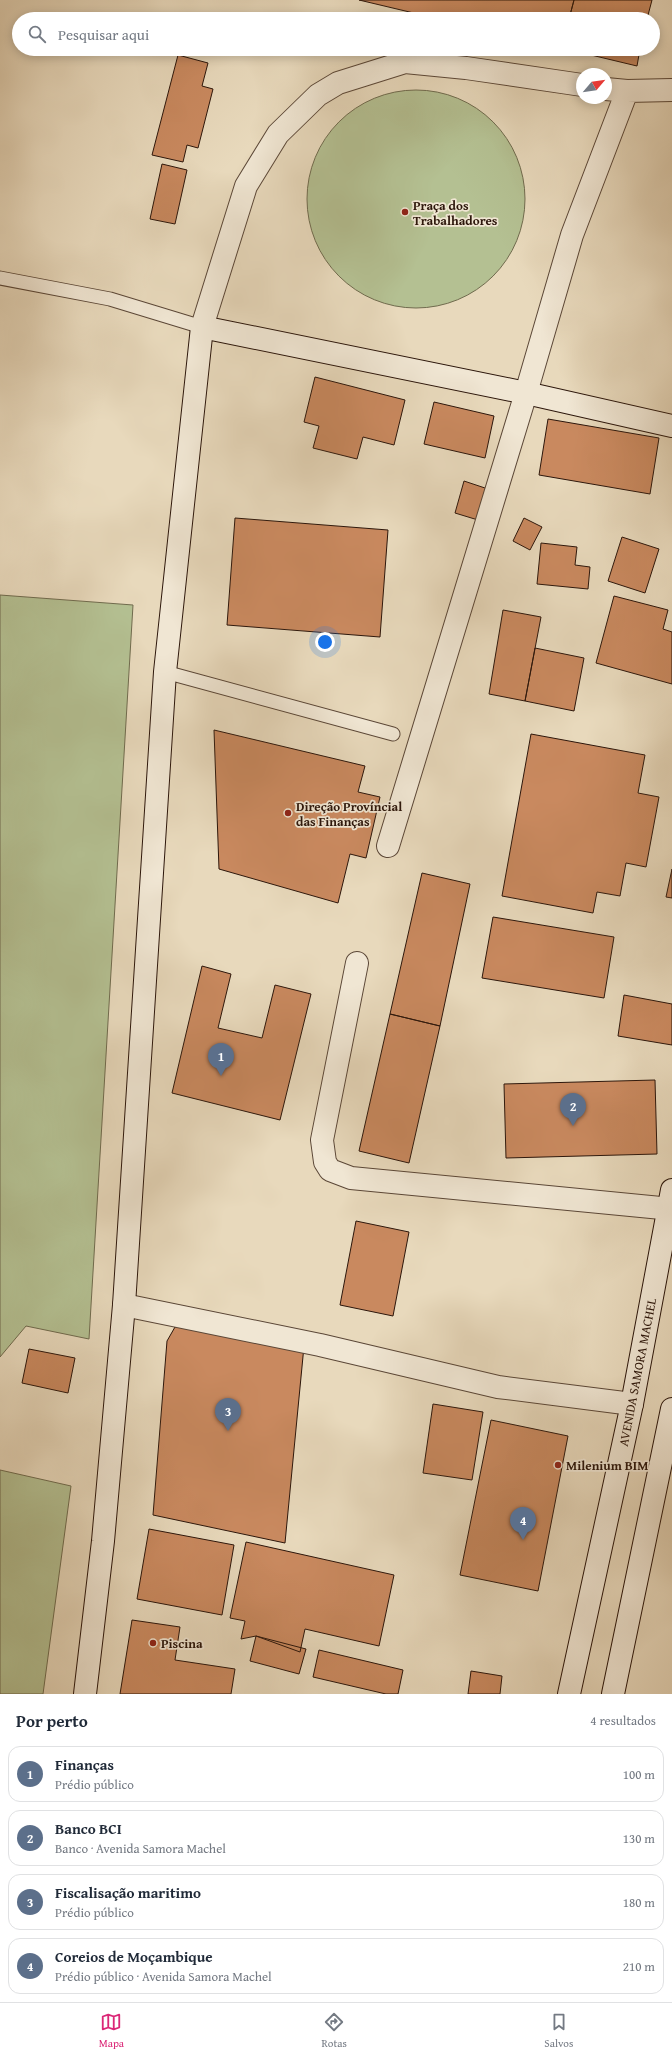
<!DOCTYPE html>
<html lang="pt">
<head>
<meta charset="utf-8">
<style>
  body { margin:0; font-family:"Gentium Book Plus",serif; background:#f2f2f3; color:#1f2937 }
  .compass { position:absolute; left:576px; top:68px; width:36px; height:36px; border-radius:50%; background:#fff; box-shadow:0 2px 10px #0003; rotate:61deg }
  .you { position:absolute; left:325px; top:642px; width:14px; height:14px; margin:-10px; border:3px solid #fff; border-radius:50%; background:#1a73e8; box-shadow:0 0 0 6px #1a73e833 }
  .badge { display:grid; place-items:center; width:26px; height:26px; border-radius:50%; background:#db2777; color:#fff; font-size:13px; font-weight:700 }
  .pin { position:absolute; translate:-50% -33px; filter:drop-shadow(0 1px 2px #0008) }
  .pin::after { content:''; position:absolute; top:21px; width:14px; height:12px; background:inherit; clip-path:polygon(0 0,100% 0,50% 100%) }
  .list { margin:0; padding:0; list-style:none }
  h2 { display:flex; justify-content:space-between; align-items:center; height:52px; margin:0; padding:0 16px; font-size:17px }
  h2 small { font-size:13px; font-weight:400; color:#747a83 }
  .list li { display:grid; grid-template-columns:26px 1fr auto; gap:12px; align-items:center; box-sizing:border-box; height:56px; margin:0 8px 8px; padding:0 8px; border:1px solid #e0e1e3; border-radius:12px }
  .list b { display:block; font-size:15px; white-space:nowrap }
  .list p { margin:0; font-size:13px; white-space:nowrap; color:#747a83 }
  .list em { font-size:13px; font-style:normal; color:#747a83 }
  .icon { flex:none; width:22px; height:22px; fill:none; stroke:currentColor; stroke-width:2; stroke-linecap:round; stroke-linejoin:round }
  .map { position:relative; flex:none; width:672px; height:1694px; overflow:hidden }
  .search { position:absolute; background:#fff; box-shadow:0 2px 10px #0003; left:12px; right:12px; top:12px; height:44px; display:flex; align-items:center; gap:10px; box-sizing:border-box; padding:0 14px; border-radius:22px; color:#747a83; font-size:15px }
  .sheet { height:308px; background:#fff }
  nav { display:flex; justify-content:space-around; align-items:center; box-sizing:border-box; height:56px; border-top:1px solid #e0e1e3; background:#fff; font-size:11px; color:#747a83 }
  nav a { display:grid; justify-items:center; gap:2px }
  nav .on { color:#db2777 }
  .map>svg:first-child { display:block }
  .green { fill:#b4c092; stroke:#706b4e }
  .building { fill:#c9895f; stroke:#2c160b }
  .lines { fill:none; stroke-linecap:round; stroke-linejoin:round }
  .lane-casing { stroke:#5b4737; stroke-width:15 }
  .street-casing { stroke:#5b4737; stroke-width:24 }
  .secondary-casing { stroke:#2c160b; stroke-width:24 }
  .lane { stroke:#f0e6d3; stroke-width:13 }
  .street { stroke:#f0e6d3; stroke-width:22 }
  .secondary { stroke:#f0e6d3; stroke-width:22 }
  .poi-dot { fill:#8f2418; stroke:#f0e6d3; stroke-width:1.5 }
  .labels { text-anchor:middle; stroke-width:3.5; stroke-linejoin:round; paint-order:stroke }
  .poi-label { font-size:13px; font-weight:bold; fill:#2c160b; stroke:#f0e6d3; text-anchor:start }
  .street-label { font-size:13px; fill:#2c160b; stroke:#f0e6d3 }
</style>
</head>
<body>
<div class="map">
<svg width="672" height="1694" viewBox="0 0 672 1694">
  <rect width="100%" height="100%" fill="#e8d9bc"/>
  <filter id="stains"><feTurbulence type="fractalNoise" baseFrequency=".005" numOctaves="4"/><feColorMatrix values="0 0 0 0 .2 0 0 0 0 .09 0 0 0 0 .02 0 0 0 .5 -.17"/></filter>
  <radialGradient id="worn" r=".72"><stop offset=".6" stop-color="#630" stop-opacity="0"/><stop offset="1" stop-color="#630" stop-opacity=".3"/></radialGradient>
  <path class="green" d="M307 199a109 109 0 1 1 218 0a109 109 0 1 1-218 0Z
    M0 595 133 605 89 1339 26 1326 0 1357Z
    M0 1470 71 1486 43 1694H0Z"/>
  <path class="building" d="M359 0H574L569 19H439Z
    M574 0H652L647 19H569Z
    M566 49H640L637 66Z
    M178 55 208 63 202 86 213 89 198 148 187 145 183 162 152 155Z
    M162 164 187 170 175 224 150 219Z
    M315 377 405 400 394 445 363 437 357 459 313 448 319 426 304 422Z
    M434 402 494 416 485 458 424 444Z
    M548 419 659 438 650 494 539 475Z
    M464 481 488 489 478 520 455 513Z
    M235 518 388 530 380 637 227 625Z
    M524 518 542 527 530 550 513 541Z
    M622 537 659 549 645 593 608 581Z
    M541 543 577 547 575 565 590 567 588 589 537 584Z
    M614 596 668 610 663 629 672 632V684L596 663Z
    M503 610 541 617 525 701 489 694Z
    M535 648 584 658 574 711 525 701Z
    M214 730 365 766 358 792 380 797 366 858 350 854 338 903 219 869Z
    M531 734 645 755 638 793 659 797 646 867 626 863 620 896 597 892 593 913 502 896Z
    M672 869V898L666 897Z
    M422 873 470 884 440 1026 390 1014Z
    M493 917 614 937 604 998 482 978Z
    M202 966 231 974 218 1028 262 1038 275 985 311 994 280 1120 172 1093Z
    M624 995 672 1004V1045L618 1036Z
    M390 1014 440 1026 409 1163 359 1151Z
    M655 1080 657 1154 506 1158 504 1084Z
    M356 1221 409 1232 393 1316 340 1305Z
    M189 1322 304 1346 285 1543 153 1515 167 1341 175 1327Z
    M29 1349 75 1358 68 1393 22 1383Z
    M433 1404 483 1412 472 1480 423 1473Z
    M491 1420 568 1436 538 1591 460 1575Z
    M149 1529 234 1545 222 1615 137 1599Z
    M246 1542 394 1575 379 1646 305 1629 300 1652 256 1636 241 1639 245 1621 230 1618Z
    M132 1620 180 1627 175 1660 235 1669 231 1694H120Z
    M256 1636 306 1649 299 1674 250 1661Z
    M319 1650 403 1670 398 1694H386L313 1677Z
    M471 1671 502 1676 500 1694H468Z"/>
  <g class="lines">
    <g class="lane-casing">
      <path id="lane" d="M0 278 110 299 202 327
        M165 672 393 734"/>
    </g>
    <g class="street-casing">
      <path id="street" d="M606 89 627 91 672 90
        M202 327 246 186 278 134 318 95 338 83 405 62 466 68 582 85
        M388 846 526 393 572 235 627 91
        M357 963 322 1140 325 1162 330 1170 351 1178 672 1209
        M124 1305 320 1345 498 1387 632 1404"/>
    </g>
    <g class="secondary-casing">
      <path id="secondary" d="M85 1694 103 1541 124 1305 165 672 202 327 526 393 672 426
        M569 1694 632 1404 672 1190
        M613 1694 672 1409"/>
    </g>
    <use href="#lane" class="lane"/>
    <use href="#street" class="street"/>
    <use href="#secondary" class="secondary"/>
  </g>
  <g class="poi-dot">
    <circle cx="405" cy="212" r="4"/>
    <circle cx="288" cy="813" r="4"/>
    <circle cx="558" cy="1465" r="4"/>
    <circle cx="153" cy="1643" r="4"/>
  </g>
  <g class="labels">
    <g class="poi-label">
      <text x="413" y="210">Praça dos<tspan x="413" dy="15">Trabalhadores</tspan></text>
      <text x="296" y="811">Direção Províncial<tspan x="296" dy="15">das Finanças</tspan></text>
      <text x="566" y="1470">Milenium BIM</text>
      <text x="161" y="1648">Piscina</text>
    </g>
    <g class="street-label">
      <text transform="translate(637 1372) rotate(-79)" y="5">AVENIDA SAMORA MACHEL</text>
    </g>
  </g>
  <rect width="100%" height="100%" filter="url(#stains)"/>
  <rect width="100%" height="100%" fill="url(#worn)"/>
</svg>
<svg class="compass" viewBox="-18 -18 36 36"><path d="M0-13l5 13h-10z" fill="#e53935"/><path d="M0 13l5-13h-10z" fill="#747a83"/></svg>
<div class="you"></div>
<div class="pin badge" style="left:221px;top:1076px;background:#5c6f8a">1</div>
<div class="pin badge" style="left:573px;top:1126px;background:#5c6f8a">2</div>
<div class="pin badge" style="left:228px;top:1431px;background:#5c6f8a">3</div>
<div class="pin badge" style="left:523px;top:1540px;background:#5c6f8a">4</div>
<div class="search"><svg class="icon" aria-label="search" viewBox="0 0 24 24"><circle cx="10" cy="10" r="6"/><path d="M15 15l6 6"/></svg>Pesquisar aqui</div>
</div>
<section class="sheet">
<h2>Por perto<small>4 resultados</small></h2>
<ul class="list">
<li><span class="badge" style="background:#5c6f8a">1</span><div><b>Finanças</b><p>Prédio público</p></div><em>100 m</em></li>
<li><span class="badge" style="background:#5c6f8a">2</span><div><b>Banco BCI</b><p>Banco · Avenida Samora Machel</p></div><em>130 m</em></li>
<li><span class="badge" style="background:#5c6f8a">3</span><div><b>Fiscalisação maritimo</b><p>Prédio público</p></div><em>180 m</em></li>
<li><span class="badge" style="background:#5c6f8a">4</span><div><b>Coreios de Moçambique</b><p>Prédio público · Avenida Samora Machel</p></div><em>210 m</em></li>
</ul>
</section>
<nav>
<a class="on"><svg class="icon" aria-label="map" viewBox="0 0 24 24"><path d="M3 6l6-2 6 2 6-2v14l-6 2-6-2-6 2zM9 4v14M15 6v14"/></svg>Mapa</a>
<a><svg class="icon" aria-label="directions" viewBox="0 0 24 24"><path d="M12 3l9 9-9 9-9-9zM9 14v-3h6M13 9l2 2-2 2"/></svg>Rotas</a>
<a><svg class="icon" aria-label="saved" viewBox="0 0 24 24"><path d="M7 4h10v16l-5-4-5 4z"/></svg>Salvos</a>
</nav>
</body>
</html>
